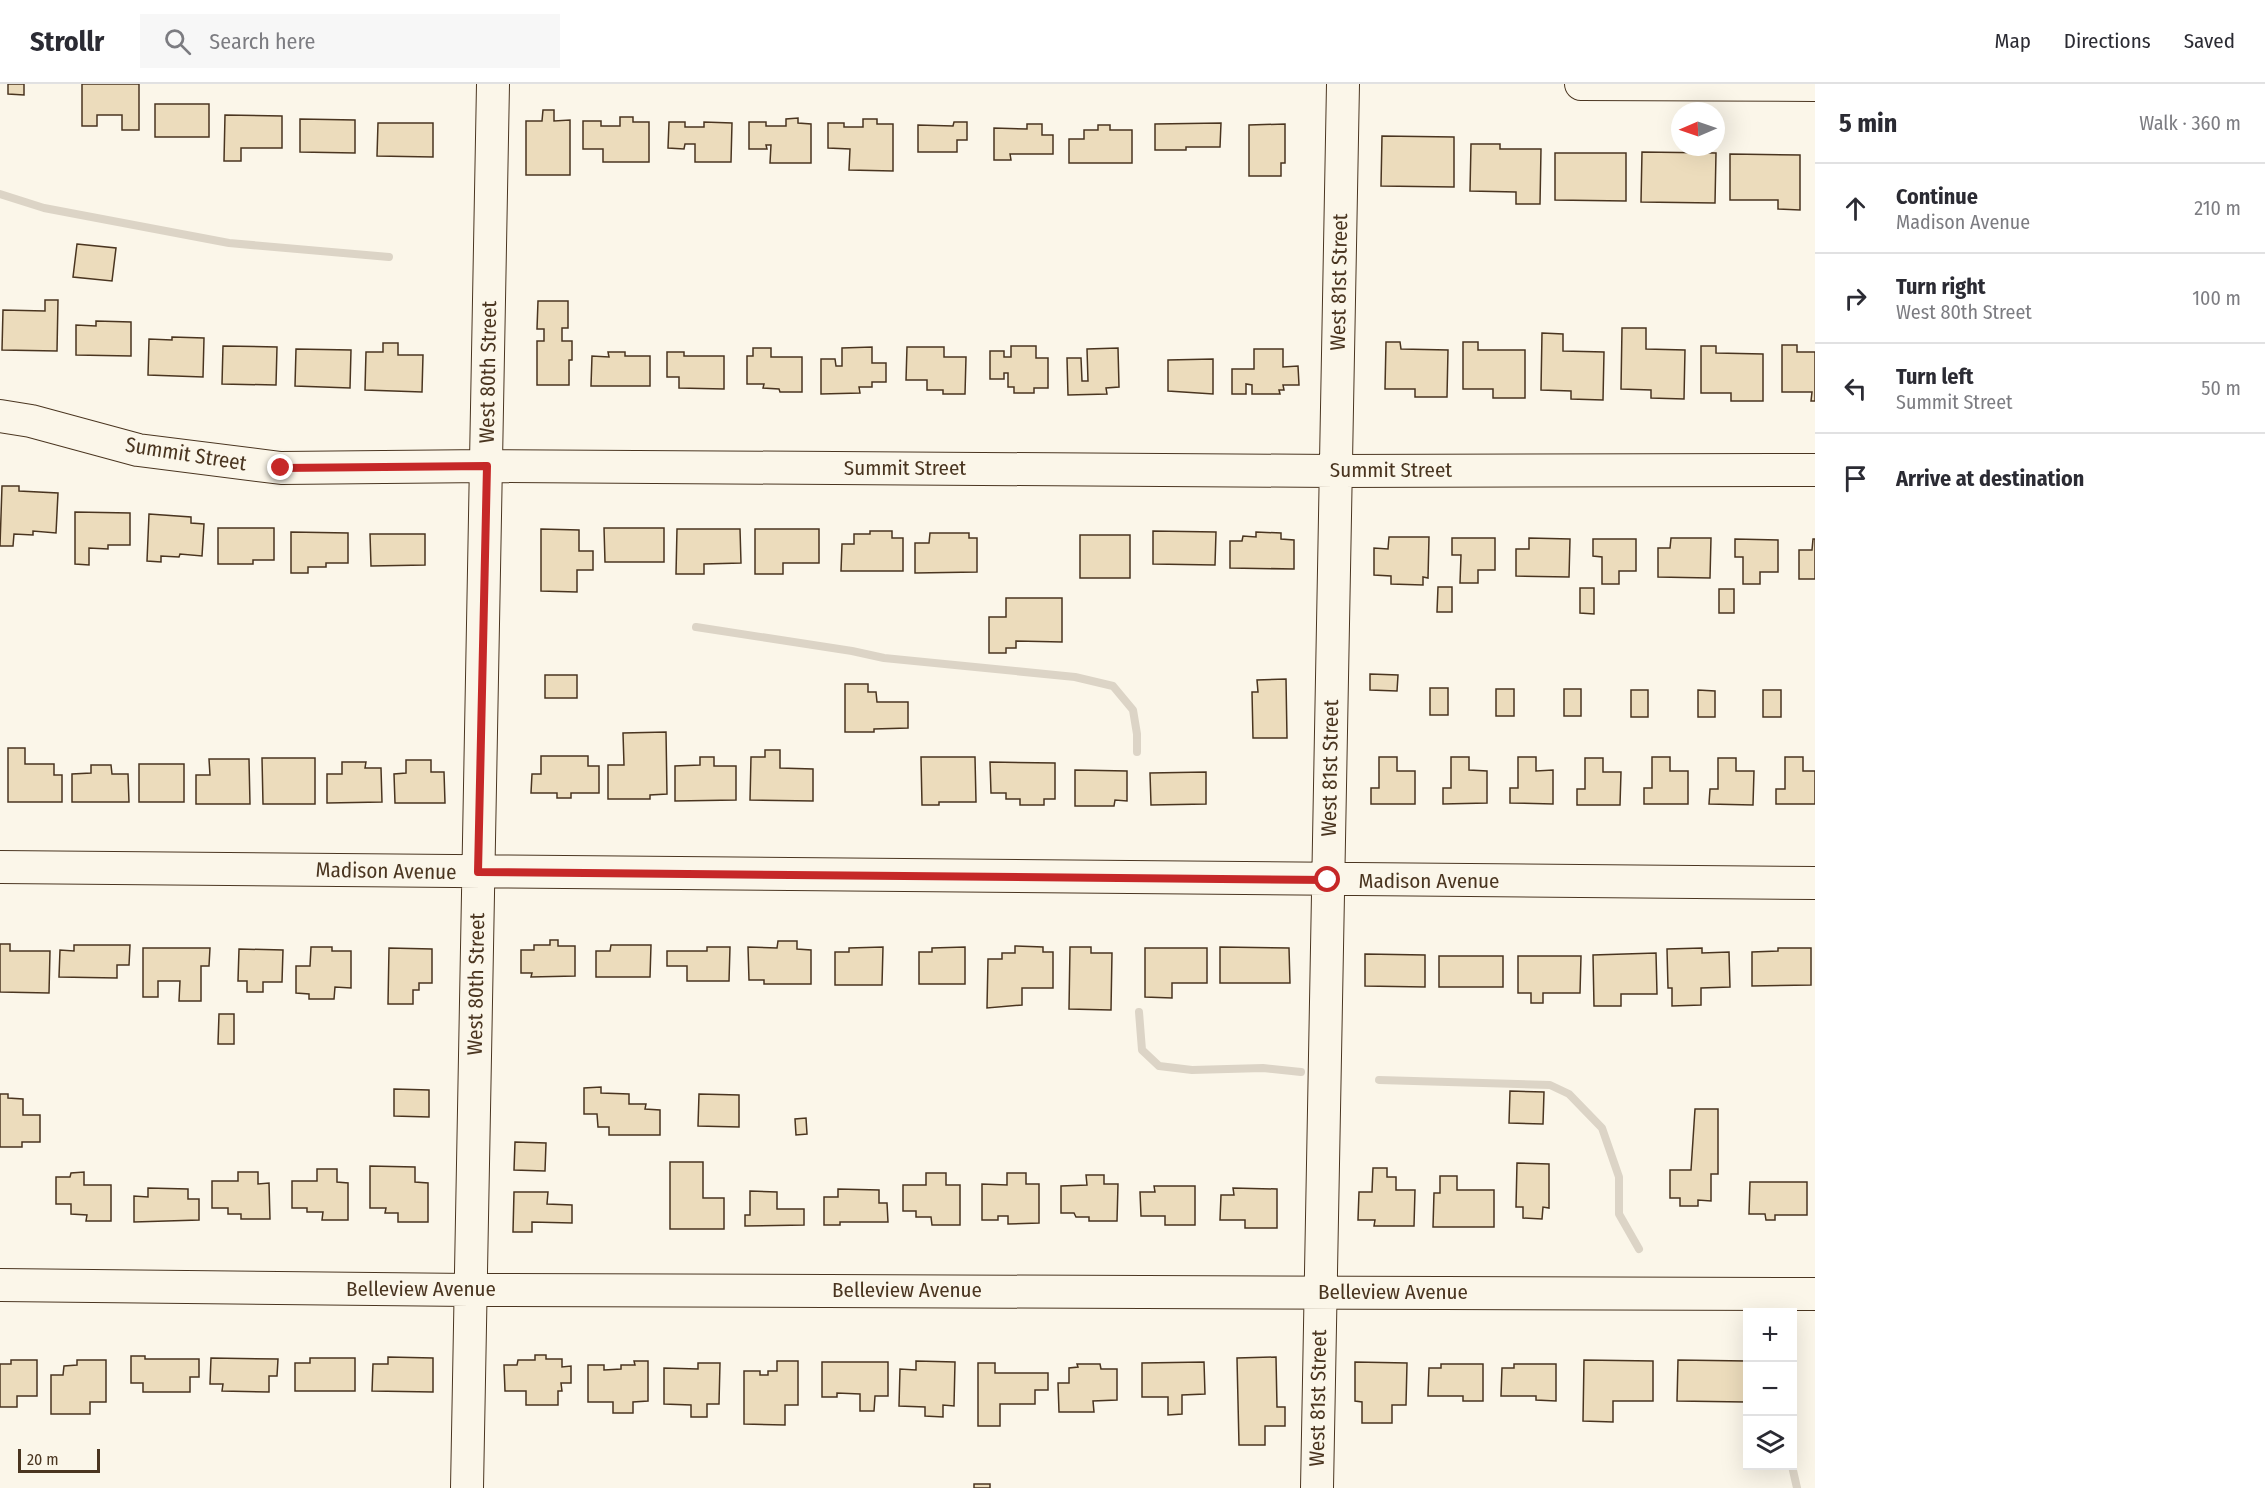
<!DOCTYPE html>
<html lang="en">
<head>
<meta charset="utf-8">
<style>
  body { margin:0; font-family:"Fira Sans Condensed",sans-serif; background:#f7f7f7; color:#2b2b33 }
  .controls { position:absolute; right:18px; bottom:18px; display:grid; overflow:hidden; border-radius:0px; box-shadow:0 6px 24px #0002 }
  .controls button { width:54px; height:54px; display:grid; place-items:center; padding:0; border:0; border-bottom:2px solid #e1e1e2; background:#fff; color:#2b2b33; font:30px sans-serif }
  .compass { position:absolute; left:1671px; top:18px; width:54px; height:54px; border-radius:50%; background:#fff; box-shadow:0 6px 24px #0002; rotate:268deg }
  .scale { position:absolute; left:18px; bottom:15px; width:82px; box-sizing:border-box; padding-left:6px; border:3px solid #4a3520; border-top:0; font-size:16px; line-height:21px; white-space:nowrap; color:#4a3520; -webkit-text-stroke:4px #fbf6e9; paint-order:stroke }
  .stop { position:absolute; width:18px; height:18px; margin:-14px; border:4px solid #c62828; border-radius:50%; background:#fff }
  .stop.end { background:#c62828; border-color:#fff; box-shadow:0 2px 6px #0008 }
  .list { margin:0; padding:0; list-style:none }
  h2 { display:flex; justify-content:space-between; align-items:center; height:78px; margin:0; padding:0 24px; font-size:26px }
  h2 small { font-size:20px; font-weight:400; color:#7c7c81 }
  .list li { display:grid; grid-template-columns:39px 1fr auto; gap:18px; align-items:center; box-sizing:border-box; height:90px; padding:0 24px; border-top:2px solid #e1e1e2 }
  .list b { display:block; font-size:22px; white-space:nowrap }
  .list p { margin:0; font-size:20px; white-space:nowrap; color:#7c7c81 }
  .list em { font-size:20px; font-style:normal; color:#7c7c81 }
  .icon { flex:none; width:33px; height:33px; fill:none; stroke:currentColor; stroke-width:2; stroke-linecap:round; stroke-linejoin:round }
  .map { position:relative; flex:none; width:1815px; height:1404px; overflow:hidden }
  header { display:flex; align-items:center; gap:36px; box-sizing:border-box; height:84px; padding:0 30px; background:#fff; border-bottom:2px solid #e1e1e2 }
  header strong { font-size:28px }
  nav { display:flex; gap:33px; margin-inline-start:auto; font-size:21px }
  .search { width:420px; height:54px; background:#f7f7f7; display:flex; align-items:center; gap:15px; box-sizing:border-box; padding:0 21px; border-radius:0px; color:#7c7c81; font-size:22px }
  main { display:flex }
  aside { flex:1; background:#fff }
  .map>svg:first-child { display:block }
  .lines { fill:none; stroke-linecap:round; stroke-linejoin:round }
  .stream { stroke:#dcd4c6; stroke-width:8 }
  .building { fill:#ecdcbc; stroke:#4a3520; stroke-width:1.5 }
  .minor-casing { stroke:#4a3520; stroke-width:34 }
  .minor { stroke:#fbf6e9; stroke-width:32 }
  .route { stroke:#c62828; stroke-width:8 }
  .labels { text-anchor:middle; stroke-width:4.5; stroke-linejoin:round; paint-order:stroke }
  .street-label { font-size:21px; fill:#4a3520; stroke:#fbf6e9 }
</style>
</head>
<body>
<header>
<strong>Strollr</strong>
<div class="search"><svg class="icon" aria-label="search" viewBox="0 0 24 24"><circle cx="10" cy="10" r="6"/><path d="M15 15l6 6"/></svg>Search here</div>
<nav><a>Map</a><a>Directions</a><a>Saved</a></nav>
</header>
<main>
<div class="map">
<svg width="1815" height="1404" viewBox="0 0 1815 1404">
  <rect width="100%" height="100%" fill="#fbf6e9"/>
  <g class="lines">
    <path class="stream" d="M0 110 44 124 229 159 389 173
      M696 543 852 567 884 574 1075 593 1113 602 1133 626 1137 650V668
      M1139 928 1142 966 1159 982 1192 986 1263 984 1301 988
      M1379 996 1550 1001 1569 1010 1602 1044 1619 1093V1130L1639 1165
      M1792 1382 1797 1404"/>
  </g>
  <path class="building" d="M8 0H24V11L8 10Z
    M82 0H139V46H122V31H97V42H82Z
    M155 20H209V53H155Z
    M543 26H554V37L570 36V91H526V37H542Z
    M225 31 282 32V64H241V77H224Z
    M620 33H633V38H649V78H603V65H583V37H601V42H620Z
    M798 34V39L811 40V79H770L771 61H766L767 65H749V38H766V42H786V35Z
    M300 35 355 36V69L300 68Z
    M863 35H877V40H893V87L849 86 850 65 828 64V39H844V43H863Z
    M669 38H685V43H704V38L732 39 731 78H695V60H685L684 65 668 64Z
    M954 38H967V56H957V68H918V41L953 42Z
    M378 39H433V73L377 72Z
    M1221 39 1220 63H1186V66H1155V40Z
    M1027 40H1042V51H1053V70H1010L1011 76H994V44L1027 45Z
    M1285 40V79H1281V92H1249V41Z
    M1098 41H1110V46H1132V79H1069V55H1084V46H1098Z
    M1382 52 1454 53V103L1381 102Z
    M1471 60H1500V65H1541L1540 120H1516V108L1470 107Z
    M1642 68 1716 69 1715 119 1641 118Z
    M1555 69H1626V117L1555 116Z
    M1730 70 1800 71V126L1778 125V116H1730Z
    M77 160 116 164 112 197 73 193Z
    M45 216H58L57 267 2 266 3 226 45 227Z
    M538 217H568V244H562V257H572V276H569V301H537V257H544V245H537Z
    M96 237 131 238V272L76 271V241L96 242Z
    M1622 244H1646V265L1685 266 1684 315 1651 314V306L1621 305Z
    M1542 249 1563 250V267L1604 268 1603 316 1571 315V307L1541 306Z
    M172 253 204 254 203 293 148 291 149 255 172 256Z
    M1386 258H1400L1401 265 1448 266 1447 313H1415V305H1385Z
    M1463 258H1478V266H1525V314H1493V305H1463Z
    M383 259H398V271H423L422 308 365 306 366 268H383Z
    M1782 261H1797V268H1815V317H1811L1812 308H1782Z
    M223 262 277 263 276 301 222 300Z
    M1011 262H1036V274H1048V304H1034V309H1014V303H1008V289H1004V295H990V267H1004V273H1011Z
    M1701 262H1716V269L1763 270V317H1731V309H1701Z
    M872 263V279H886V298H872V303H859L860 309 821 310V275H835L836 282H842V264Z
    M907 263H944V273H966L965 310H943V306H927V296H906Z
    M753 264H771V273H802V308H780L779 305 763 304 764 300H747V272H753Z
    M1118 264 1119 303 1106 304 1107 310 1068 311 1067 274H1081L1082 297H1088L1087 265Z
    M296 265 351 266 350 304 295 302Z
    M1254 265H1283V283L1298 282 1299 301H1283L1284 306H1279L1280 310H1252V301L1246 300V310H1232V285H1254Z
    M608 268H625V272H650V302H591L592 272 609 273Z
    M667 268H684V272H724V305L679 304V293H667Z
    M1213 275V310L1168 307V276Z
    M2 402H19V407L58 409 56 449 33 447V451L14 450 13 462H0Z
    M75 428 130 429V461H108V465L89 464V481L75 480Z
    M149 430 191 433V439L204 440 202 472 180 470 179 473 161 472V478L147 477Z
    M218 444H274V476H253V480H218Z
    M604 444H664V478H605Z
    M541 445 579 446V467H593V486H577V508L541 507Z
    M677 445H740L741 479 704 480V490H676Z
    M755 445H819V479H783V490H755Z
    M870 447H892V454H903V487H841L842 460H854V450H870Z
    M1153 447 1216 448 1215 481 1153 480Z
    M291 448 348 449V479H326V483H308V489H291Z
    M1256 448 1281 449V455L1294 456V485L1230 484V457H1242L1243 452 1256 453Z
    M930 449H969V454H977V488L915 489V459H929Z
    M370 450H425V481L371 482Z
    M1080 451H1130V494H1080Z
    M1389 453H1429L1428 494 1423 493V501L1391 500V492L1374 491V464L1388 465Z
    M1452 454H1495V486H1478V499H1460L1461 471H1452Z
    M1529 454 1570 455 1569 493 1516 492V465H1529Z
    M1671 454H1711L1710 494 1658 493V464H1670Z
    M1593 455H1636V487H1619V500H1602V473L1593 472Z
    M1735 455 1778 456V488H1760V500H1743V473H1735Z
    M1813 455H1815V495H1799V466H1812Z
    M1438 503H1452V528H1437Z
    M1580 504H1594V530L1580 529Z
    M1719 505H1734V529H1719Z
    M1006 514H1062V558L1016 557V564H1006V569H989V533H1006Z
    M1370 590 1398 591 1397 607 1370 606Z
    M545 591H577V614H545Z
    M1286 595 1287 654H1253L1252 608H1258L1257 596Z
    M845 600H868V608H876L877 618H908V644L874 645V648H845Z
    M1430 604H1448V631H1430Z
    M1496 605H1514V632H1496Z
    M1564 605H1581V632H1564Z
    M1631 606H1648V633H1631Z
    M1698 606 1715 607V633H1698Z
    M1763 606H1781V633H1763Z
    M666 648 667 710 650 711V715H608V681H624L623 649Z
    M8 664H25V680H54V691H62V718H8Z
    M765 666H780V684L813 685V717L750 716 751 673H765Z
    M541 672H588V682H599V709H571V714H557V709H531L532 690H541Z
    M700 673H714V682H736V716L675 717V682L700 681Z
    M921 673H975L976 718H939V721H922Z
    M1379 673H1397V687H1415V720H1371V704H1379Z
    M1451 673H1469V686L1487 687V719L1443 720V704H1451Z
    M1518 673H1536V687L1553 686V720L1510 719V704H1518Z
    M1652 673H1670V687H1688V720H1644V704H1652Z
    M1785 673H1803V687H1815V720H1776V705H1785Z
    M262 674H315V720H263Z
    M1585 674H1603V688H1621L1620 721H1577V705H1585Z
    M1718 674H1736V687H1754L1753 721 1709 720 1710 705H1718Z
    M209 675H249L250 720H196V691H210Z
    M406 676H431V688H444L445 719H395L394 690 406 689Z
    M342 678H366L365 684H381L382 718 327 719V690H342Z
    M990 678 1055 679V715H1044V721H1020V715H1006V709H991Z
    M139 680H184V718H139Z
    M91 681H111L112 690H128L129 718H72V690L91 689Z
    M1075 686 1127 687V717L1115 716 1114 722H1075Z
    M1206 688V720L1151 721 1150 689Z
    M550 856H558V862H575V892L531 893 532 889H521V866H534V861H550Z
    M778 857H797V865L811 866V900H764V896H749L748 863 777 864Z
    M0 860H10V867H50L49 909 0 908Z
    M74 861H130L129 881H117V894L59 893 60 866 74 867Z
    M611 861H651L650 893H596V867H610Z
    M1015 862 1043 863V868H1053V904H1022V921L987 924 988 875H1002V869H1015Z
    M311 863H332V867H351V904L335 903 334 915H309V910L296 909V882H310Z
    M707 863H730L729 897H687V882H667V867H707Z
    M883 863 882 901H835V868H849V864Z
    M965 863V900H919V868H932V864Z
    M1070 863H1091V869H1112L1111 926 1069 925Z
    M1220 863 1289 864 1290 899H1220Z
    M143 864H210L209 882H201V917H179L180 897H158V913H143Z
    M389 864 432 865V899H419V906H413V920H388Z
    M1145 864H1207V899H1172V914L1145 913Z
    M1702 864V869L1729 868 1730 903 1701 904V921L1672 922V904H1668L1667 865Z
    M1778 864H1811V901L1752 902V868L1778 867Z
    M239 865 283 866 282 898H263V908H247V897H238Z
    M1656 869 1657 910H1621V922H1594L1593 871Z
    M1365 870 1425 871V903L1365 902Z
    M1439 872H1503V903H1439Z
    M1518 872H1581L1580 909H1543V919H1531V909H1518Z
    M219 930H234V960H218Z
    M601 1003V1009L629 1010V1020H646L645 1025 660 1026V1051H609V1043H598L597 1030H584V1004Z
    M394 1005 429 1006V1033L394 1032Z
    M1510 1007 1544 1008 1543 1040 1509 1039Z
    M0 1010H8V1014L23 1015V1031H40V1058H22V1063H0Z
    M699 1010 739 1011V1043L698 1042Z
    M1695 1025H1718V1090H1711V1117L1698 1116V1122H1680V1114H1670V1086H1691Z
    M806 1034 807 1050 796 1051 795 1035Z
    M515 1058 546 1059 545 1087 514 1086Z
    M670 1078H703V1114H724V1145H670Z
    M1517 1079 1549 1080V1124L1543 1123 1542 1135 1523 1134V1123H1516Z
    M370 1082 415 1083V1098L428 1099V1138H398V1129H385L386 1124H370Z
    M1373 1084H1387V1093H1396V1106H1415L1414 1142H1374L1375 1136H1358L1359 1108H1372Z
    M317 1085H337V1098L348 1099V1136H322L323 1128H307V1124H292V1097H317Z
    M84 1088V1101H111V1137H86L87 1131 71 1130V1120H56V1093H70L71 1089Z
    M238 1088H258V1100L269 1099 270 1135H241V1130H228V1124H212V1097H238Z
    M926 1089H946V1101H960V1141H932L931 1133H916V1127H903V1101H926Z
    M1007 1089H1026V1100H1039V1139L1008 1140V1132H998V1136H982V1100L1007 1101Z
    M1086 1091H1104V1100H1118L1117 1137H1089V1133H1076L1074 1129H1061V1102L1087 1101Z
    M1440 1092H1457V1106H1494V1143H1433L1434 1109H1440Z
    M1750 1098H1807V1131H1775V1136H1766L1765 1130H1749Z
    M1154 1102H1195V1141H1165V1132H1141L1140 1108H1155Z
    M148 1104 188 1105V1115H199V1136L134 1138V1112L148 1113Z
    M1233 1104 1277 1105V1144H1245V1136H1220L1221 1111H1234Z
    M838 1105 879 1106V1119H887L888 1138H840V1141H824V1113H838Z
    M750 1107 777 1108V1125H804V1141L745 1142V1131H750Z
    M514 1108H548L547 1120 572 1121V1139L532 1138V1148H513Z
    M535 1271H546V1275H562V1283L571 1282V1299H561L562 1307H558V1321H526V1307H505L504 1281H517L518 1276H535Z
    M131 1272H145V1275H199V1293H190V1308H143V1299H131Z
    M388 1273 433 1274V1308L372 1307 373 1280H388Z
    M1276 1273 1277 1323H1285V1342H1265V1361H1239L1237 1274Z
    M211 1274 278 1275 277 1292H269V1308L222 1307 223 1300H210Z
    M310 1274H355V1307H295V1279H310Z
    M11 1276H37V1312H17V1323H0V1280H11Z
    M77 1276H106V1318H90V1330H51V1291H63L64 1282 77 1281Z
    M1584 1276 1653 1277V1317H1613V1338L1583 1337Z
    M1678 1276 1746 1277 1745 1318 1677 1317Z
    M634 1277H648V1317L633 1318V1329H613V1318H588V1281H604V1286L621 1285V1281H635Z
    M777 1277H798V1321H785V1341L744 1340V1287H760V1291H768V1287H777Z
    M916 1277 955 1278 954 1322 943 1321V1333L925 1332V1323L899 1322 900 1285 916 1286Z
    M822 1278H888V1312H875L874 1327H860V1310L837 1309V1313H822Z
    M1204 1278 1205 1310 1182 1311V1330L1168 1331V1313H1142V1279Z
    M1355 1278 1407 1279 1406 1321H1392V1339H1362V1318L1355 1317Z
    M698 1279H720L719 1320H707V1333H691V1321L664 1320V1284L698 1285Z
    M978 1279H995V1289H1048V1306H1035V1320H1000V1342H978Z
    M1077 1280H1100L1101 1285H1117V1316L1093 1317 1094 1328H1059L1058 1299H1069V1284L1078 1283Z
    M1441 1280H1483V1317H1463V1312H1428L1429 1284H1441Z
    M1514 1280H1556V1317L1536 1316V1312H1501L1502 1284H1514Z
    M974 1400H990V1404H974Z"/>
  <g class="lines">
    <g class="minor-casing">
      <path id="minor" d="M1581 0 1815 1
        M0 332 31 337 138 366 281 384 487 382 1335 387 1815 386
        M0 783 1815 799
        M0 1201 470 1206 1815 1210
        M467 1404 493 0
        M1317 1404 1343 0"/>
    </g>
    <use href="#minor" class="minor"/>
  </g>
  <g class="lines">
    <path class="route" d="M281 384 487 382 478 788 1328 796"/>
  </g>
  <g class="labels">
    <g class="street-label">
      <text transform="translate(1339 198) rotate(-89)" y="7">West 81st Street</text>
      <text transform="translate(488 288) rotate(-89)" y="7">West 80th Street</text>
      <text transform="translate(186 370) rotate(9)" y="7">Summit Street</text>
      <text x="905" y="391">Summit Street</text>
      <text x="1391" y="393">Summit Street</text>
      <text transform="translate(1330 684) rotate(-89)" y="7">West 81st Street</text>
      <text transform="translate(386 787) rotate(1)" y="7">Madison Avenue</text>
      <text x="1429" y="804">Madison Avenue</text>
      <text transform="translate(476 900) rotate(-89)" y="7">West 80th Street</text>
      <text x="421" y="1212">Belleview Avenue</text>
      <text x="907" y="1213">Belleview Avenue</text>
      <text x="1393" y="1215">Belleview Avenue</text>
      <text transform="translate(1318 1314) rotate(-89)" y="7">West 81st Street</text>
    </g>
  </g>
</svg>
<div class="controls">
<button>+</button>
<button>−</button>
<button><svg class="icon" aria-label="layers" viewBox="0 0 24 24"><path d="M12 4l9 5-9 5-9-5zM3 14l9 5 9-5"/></svg></button>
</div>
<svg class="compass" viewBox="-18 -18 36 36"><path d="M0-13l5 13h-10z" fill="#e53935"/><path d="M0 13l5-13h-10z" fill="#7c7c81"/></svg>
<div class="scale">20 m</div>
<div class="stop" style="left:1328px;top:796px"></div>
<div class="stop end" style="left:281px;top:384px"></div>
</div>
<aside>
<h2>5 min<small>Walk · 360 m</small></h2>
<ul class="list">
<li><svg class="icon" aria-label="ahead" viewBox="0 0 24 24"><path d="M12 20V5M6 11l6-6 6 6"/></svg><div><b>Continue</b><p>Madison Avenue</p></div><em>210 m</em></li>
<li><svg class="icon" aria-label="right" viewBox="0 0 24 24"><path d="M7 20v-9h11M14 6l5 5-5 5"/></svg><div><b>Turn right</b><p>West 80th Street</p></div><em>100 m</em></li>
<li><svg class="icon" aria-label="left" viewBox="0 0 24 24"><path d="M17 20v-9H6M10 6l-5 5 5 5"/></svg><div><b>Turn left</b><p>Summit Street</p></div><em>50 m</em></li>
<li><svg class="icon" aria-label="arrive" viewBox="0 0 24 24"><path d="M6 21V4h12l-3 4 3 4H6"/></svg><div><b>Arrive at destination</b></div></li>
</ul>
</aside>
</main>
</body>
</html>
